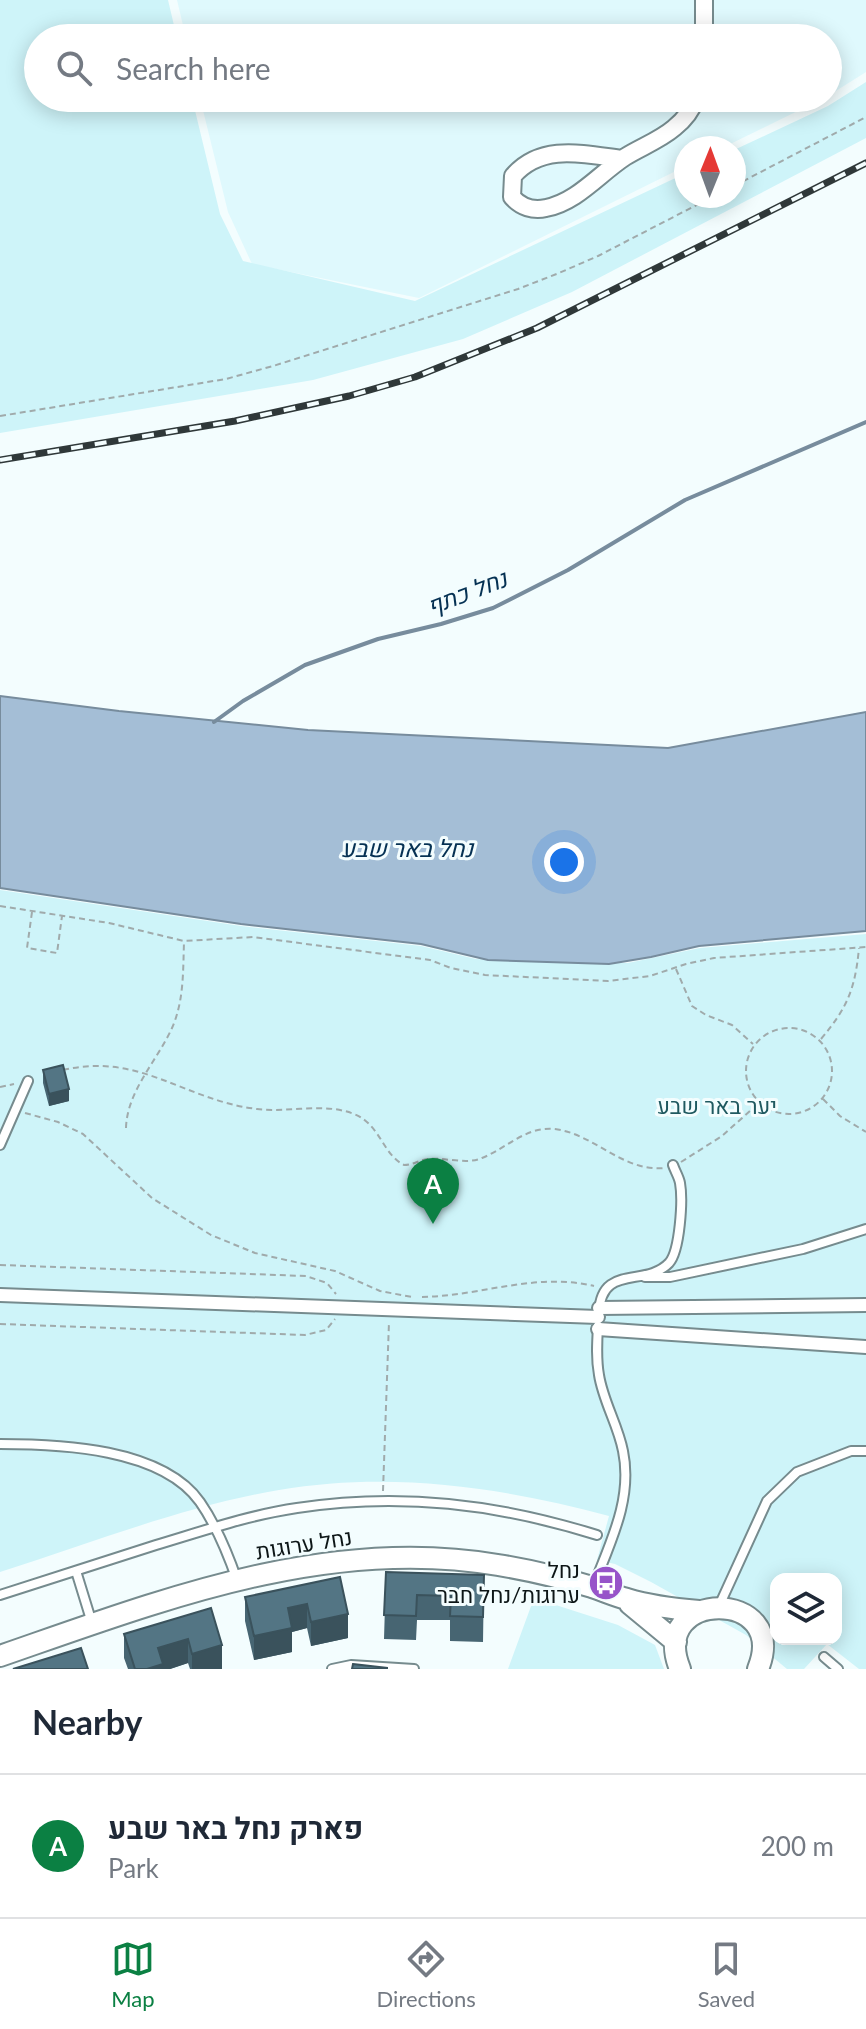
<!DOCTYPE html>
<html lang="en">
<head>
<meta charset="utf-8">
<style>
  body { margin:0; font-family:Lato,Heebo,sans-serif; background:#f2f2f3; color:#1f2937 }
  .controls { position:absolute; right:24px; bottom:24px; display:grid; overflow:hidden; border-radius:16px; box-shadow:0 4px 20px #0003 }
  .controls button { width:72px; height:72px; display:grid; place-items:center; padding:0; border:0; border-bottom:2px solid #e0e1e3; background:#fff; color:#1f2937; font:40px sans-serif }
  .compass { position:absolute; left:674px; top:136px; width:72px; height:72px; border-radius:50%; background:#fff; box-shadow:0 4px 20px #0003; rotate:1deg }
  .you { position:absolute; left:564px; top:862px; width:28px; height:28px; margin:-20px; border:6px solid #fff; border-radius:50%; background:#1a73e8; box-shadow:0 0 0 12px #1a73e833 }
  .badge { display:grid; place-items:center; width:52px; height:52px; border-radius:50%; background:#0b8043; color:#fff; font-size:26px; font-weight:700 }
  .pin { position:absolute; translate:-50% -66px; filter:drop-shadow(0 2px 4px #0008) }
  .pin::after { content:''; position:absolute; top:42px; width:28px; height:24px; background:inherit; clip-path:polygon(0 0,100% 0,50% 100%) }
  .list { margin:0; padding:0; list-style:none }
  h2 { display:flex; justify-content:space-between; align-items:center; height:104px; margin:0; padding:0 32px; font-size:34px }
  h2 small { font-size:26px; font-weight:400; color:#747a83 }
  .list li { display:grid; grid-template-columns:52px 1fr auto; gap:24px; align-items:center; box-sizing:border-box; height:144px; padding:0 32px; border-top:2px solid #e0e1e3 }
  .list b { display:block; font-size:30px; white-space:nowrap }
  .list p { margin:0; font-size:26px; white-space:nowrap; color:#747a83 }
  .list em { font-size:26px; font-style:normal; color:#747a83 }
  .icon { flex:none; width:44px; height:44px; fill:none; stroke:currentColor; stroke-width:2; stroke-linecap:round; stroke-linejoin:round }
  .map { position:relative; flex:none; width:866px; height:1669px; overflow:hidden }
  .search { position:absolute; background:#fff; box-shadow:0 4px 20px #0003; left:24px; right:24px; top:24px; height:88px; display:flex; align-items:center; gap:20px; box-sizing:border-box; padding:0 28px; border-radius:44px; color:#747a83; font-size:30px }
  .sheet { height:248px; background:#fff }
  nav { display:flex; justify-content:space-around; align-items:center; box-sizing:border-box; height:112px; border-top:2px solid #e0e1e3; background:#fff; font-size:22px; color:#747a83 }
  nav a { display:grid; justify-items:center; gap:4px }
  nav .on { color:#0b8043 }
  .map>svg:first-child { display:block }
  .built { fill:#dff9fd }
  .green { fill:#cef4f9; fill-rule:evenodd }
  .water { fill:#a4bed6; stroke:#778c9d; stroke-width:2 }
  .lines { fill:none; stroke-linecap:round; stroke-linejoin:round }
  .stream { stroke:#778c9d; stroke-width:4 }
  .service-casing { stroke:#768b8e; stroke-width:12 }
  .pedestrian-casing { stroke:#768b8e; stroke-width:16 }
  .minor-casing { stroke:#768b8e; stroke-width:20 }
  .tertiary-casing { stroke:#768b8e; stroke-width:24 }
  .path { stroke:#a0aaab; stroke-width:2; stroke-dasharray:6 4; stroke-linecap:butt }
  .service { stroke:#fff; stroke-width:8 }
  .pedestrian { stroke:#fff; stroke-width:12 }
  .minor { stroke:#fff; stroke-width:16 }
  .tertiary { stroke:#fff; stroke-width:20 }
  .rail-casing { stroke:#2f3839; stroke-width:7 }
  .rail { stroke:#f3fdfe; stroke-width:4; stroke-dasharray:12; stroke-linecap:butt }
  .wall { fill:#476572 }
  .shaded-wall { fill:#3a525c }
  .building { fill:#537584; stroke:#3a525c; stroke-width:2 }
  .labels { text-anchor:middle; stroke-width:6; stroke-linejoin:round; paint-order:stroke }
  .park-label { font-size:22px; fill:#1f5960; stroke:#f3fdfe }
  .street-label { font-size:22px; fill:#0d1617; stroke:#f3fdfe }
  .poi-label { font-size:22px; fill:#0d1617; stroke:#f3fdfe; text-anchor:end }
  .water-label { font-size:24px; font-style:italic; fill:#053153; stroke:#f3fdfe }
</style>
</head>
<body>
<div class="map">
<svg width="866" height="1669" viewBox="0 0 866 1669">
  <rect width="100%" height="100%" fill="#f3fdfe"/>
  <path class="built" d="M177 0H866V72L828 96V38H186Z
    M200 98H824L722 148H686V166L419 298 252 264 228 212Z"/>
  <path class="green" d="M0 0H168L177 38H38V98H192L220 214 243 261 415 301 686 173V196H734V150L828 106 866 82V138L572 292 463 339 313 380 0 433Z
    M0 890 241 926 421 946 476 959 527 961 628 963 700 948 866 934V1669H859L827 1644 804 1669H787L746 1635 651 1582 615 1564 597 1560 609 1516C501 1487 391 1471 279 1490 184 1506 92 1543 0 1572ZM776 1579H836V1639H776Z
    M534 1598 618 1625 655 1645 664 1669H508Z"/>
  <path class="water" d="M0 696 119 711 308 730 668 748 866 712V931L699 946 651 957 609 964 488 960 421 944 241 924 0 888Z"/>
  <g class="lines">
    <path class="stream" d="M214 722 243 701 305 665 378 639 441 624 493 608 568 570 685 500 866 422"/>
    <g class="service-casing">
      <path id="service" d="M0 1145 28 1081
        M645 1277H670L803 1249 866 1229
        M599 1313C601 1263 645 1288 669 1263 680 1251 683 1200 680 1183 679 1177 675 1171 673 1165
        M0 1444C60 1444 162 1448 200 1502 216 1525 228 1554 237 1580
        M76 1571 92 1623
        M593 1587C610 1543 633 1499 623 1451 618 1425 603 1401 599 1375 596 1359 597 1343 598 1326
        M0 1595C52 1578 104 1562 156 1545 203 1531 249 1515 297 1508 400 1492 498 1504 597 1535
        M719 1606 767 1501 797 1472 851 1451H866
        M824 1657 838 1669
        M332 1669 351 1665 414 1669"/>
    </g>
    <g class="pedestrian-casing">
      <path id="pedestrian" d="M0 1295 598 1317
        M599 1308 866 1305
        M598 1329 866 1347"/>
    </g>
    <g class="minor-casing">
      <path id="minor" d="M704 38V0
        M622 159C584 154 541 143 513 176L512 197C521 207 533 211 546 208 577 202 599 174 625 157 641 147 660 140 674 128 684 120 692 110 696 98"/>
    </g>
    <g class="tertiary-casing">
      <path id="tertiary" d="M630 1604 676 1642
        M0 1656C159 1601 327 1535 498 1565 529 1570 562 1578 592 1587 604 1591 615 1596 627 1599 650 1606 675 1609 699 1611
        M680 1669C647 1588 791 1588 758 1669"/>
    </g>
    <path class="path" d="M734 186 866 117
      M0 416 226 379 273 366 518 289 559 273 598 256 714 196
      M0 906 109 923 184 941 253 937 430 960 451 968 485 975 608 981 650 976 686 964 714 958 866 947
      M32 912 27 948 57 953 62 916
      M676 969 692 1006 706 1015 732 1025 753 1044
      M746 1071a43 43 0 1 1 86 0a43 43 0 1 1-86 0Z
      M821 1039C847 1008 855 990 859 948
      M63 1070C141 1052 183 1100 257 1109 288 1113 324 1102 354 1114 381 1125 382 1154 404 1165 413 1165 419 1160 428 1159 444 1157 467 1165 482 1158 507 1148 526 1126 555 1129 594 1134 623 1172 664 1168
      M0 1087 14 1084
      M823 1099 840 1116 866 1132
      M25 1113 58 1122 83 1134 152 1198 211 1235 255 1253 335 1271 380 1291 412 1297
      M126 1128C127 1091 157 1061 172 1028 184 1001 183 971 184 942
      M681 1162 722 1136 760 1102
      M0 1265 306 1276 327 1283 336 1294
      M422 1297C481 1296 535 1272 594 1286
      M0 1324 305 1335 326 1330 335 1319
      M383 1491 389 1322"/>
    <use href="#service" class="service"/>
    <use href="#pedestrian" class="pedestrian"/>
    <use href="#minor" class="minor"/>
    <use href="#tertiary" class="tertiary"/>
    <g class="rail-casing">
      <path id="rail" d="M0 460 235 421 349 396 415 377 537 328 866 163"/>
    </g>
    <use href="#rail" class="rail"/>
  </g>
  <path class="wall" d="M43 1070 69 1101 49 1106 43 1083Z
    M386 1572 484 1575 483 1642 450 1641V1620H417L416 1640 384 1639Z
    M340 1577 348 1638 311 1646 307 1628 292 1632V1652L254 1660 245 1621V1597Z
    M211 1608 222 1669H190L188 1663 170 1669H128L124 1658V1634Z"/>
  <path class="shaded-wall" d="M69 1089V1101L49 1106V1094Z
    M307 1604V1628L292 1632V1652L254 1660V1636L288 1608Z
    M348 1614V1638L311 1646V1622Z
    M188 1639V1663L170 1669H147L158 1648Z
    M222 1645V1669H192V1654Z"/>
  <path class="building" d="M63 1065 69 1089 49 1094 43 1070Z
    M386 1572 484 1575 483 1617 450 1616 451 1596 417 1595 416 1616 384 1615Z
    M340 1577 348 1614 311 1622 307 1604 288 1608 292 1628 254 1636 245 1597Z
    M211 1608 222 1645 192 1654 188 1639 158 1648 163 1664 147 1669H135L124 1634Z
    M81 1648 88 1669H13Z
    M353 1664 387 1668V1669H352Z"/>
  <defs>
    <g id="bus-disc" transform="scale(1.8)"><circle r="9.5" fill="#9754c9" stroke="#f3fdfe"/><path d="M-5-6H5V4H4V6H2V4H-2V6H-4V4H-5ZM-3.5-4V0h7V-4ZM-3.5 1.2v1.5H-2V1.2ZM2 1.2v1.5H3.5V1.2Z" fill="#fff"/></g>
  </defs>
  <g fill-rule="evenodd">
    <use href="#bus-disc" x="606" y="1583"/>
  </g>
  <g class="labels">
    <g class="park-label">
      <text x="717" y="1114">יער באר שבע</text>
    </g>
    <g class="street-label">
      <text transform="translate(304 1544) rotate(-9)" y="8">נחל ערוגות</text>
    </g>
    <g class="poi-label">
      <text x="580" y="1578">נחל<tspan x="580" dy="25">ערוגות/נחל חבר</tspan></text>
    </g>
    <g class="water-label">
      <text transform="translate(467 593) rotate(-21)" y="8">נחל כתף</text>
      <text x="407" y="857">נחל באר שבע</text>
    </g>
  </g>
</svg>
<div class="controls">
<button><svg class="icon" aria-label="layers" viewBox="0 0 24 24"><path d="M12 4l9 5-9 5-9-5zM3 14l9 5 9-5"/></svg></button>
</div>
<svg class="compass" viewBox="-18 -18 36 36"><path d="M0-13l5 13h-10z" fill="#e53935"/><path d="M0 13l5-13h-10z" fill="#747a83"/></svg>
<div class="you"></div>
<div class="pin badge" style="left:433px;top:1224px">A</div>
<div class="search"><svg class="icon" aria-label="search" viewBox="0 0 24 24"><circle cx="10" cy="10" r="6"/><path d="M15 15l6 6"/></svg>Search here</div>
</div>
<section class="sheet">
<h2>Nearby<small></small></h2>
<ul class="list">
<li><span class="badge">A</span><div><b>פארק נחל באר שבע</b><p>Park</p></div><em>200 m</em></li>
</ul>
</section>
<nav>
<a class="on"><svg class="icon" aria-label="map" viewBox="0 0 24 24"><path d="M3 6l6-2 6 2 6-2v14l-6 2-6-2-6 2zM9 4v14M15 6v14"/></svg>Map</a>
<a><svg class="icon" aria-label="directions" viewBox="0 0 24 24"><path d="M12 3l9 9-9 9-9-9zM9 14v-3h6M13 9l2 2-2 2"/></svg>Directions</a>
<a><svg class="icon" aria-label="saved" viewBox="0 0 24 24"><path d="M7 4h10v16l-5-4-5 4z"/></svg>Saved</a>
</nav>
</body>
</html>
